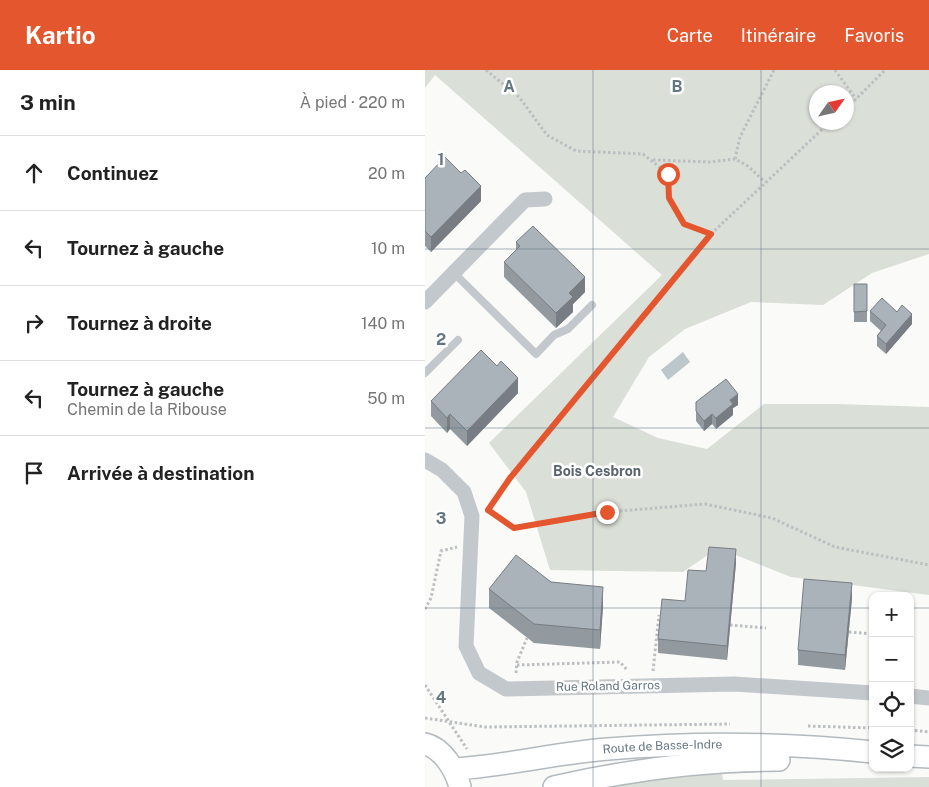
<!DOCTYPE html>
<html lang="fr">
<head>
<meta charset="utf-8">
<style>
  body { margin:0; font-family:"Public Sans",sans-serif; background:#f6f6f6; color:#222 }
  .controls { position:absolute; right:15px; bottom:15px; display:grid; overflow:hidden; border-radius:10px; box-shadow:0 1px 4px #0004 }
  .controls button { width:45px; height:45px; display:grid; place-items:center; padding:0; border:0; border-bottom:1px solid #e0e0e0; background:#fff; color:#222; font:25px sans-serif }
  .compass { position:absolute; left:384px; top:15px; width:45px; height:45px; border-radius:50%; background:#fff; box-shadow:0 1px 4px #0004; rotate:56deg }
  .stop { position:absolute; width:15px; height:15px; margin:-11px; border:4px solid #e4572e; border-radius:50%; background:#fff }
  .stop.end { background:#e4572e; border-color:#fff; box-shadow:0 1px 5px #0008 }
  .list { margin:0; padding:0; list-style:none }
  h2 { display:flex; justify-content:space-between; align-items:center; height:65px; margin:0; padding:0 20px; font-size:21px }
  h2 small { font-size:16px; font-weight:400; color:#767676 }
  .list li { display:grid; grid-template-columns:32px 1fr auto; gap:15px; align-items:center; box-sizing:border-box; height:75px; padding:0 20px; border-top:1px solid #e0e0e0 }
  .list b { display:block; font-size:19px; white-space:nowrap }
  .list p { margin:0; font-size:16px; white-space:nowrap; color:#767676 }
  .list em { font-size:16px; font-style:normal; color:#767676 }
  .icon { flex:none; width:28px; height:28px; fill:none; stroke:currentColor; stroke-width:2; stroke-linecap:round; stroke-linejoin:round }
  .map { position:relative; flex:none; width:504px; height:717px; overflow:hidden }
  header { display:flex; align-items:center; gap:30px; box-sizing:border-box; height:70px; padding:0 25px; background:#e4572e; color:#fff }
  header strong { font-size:24px }
  nav { display:flex; gap:28px; margin-inline-start:auto; font-size:18px }
  main { display:flex }
  aside { flex:1; background:#fff }
  .map>svg:first-child { display:block }
  .green { fill:#dadfd7; fill-rule:evenodd }
  .water { fill:#bbc7cb }
  .lines { fill:none; stroke-linecap:round; stroke-linejoin:round }
  .secondary-casing { stroke:#b3babf; stroke-width:24 }
  .path { stroke:#bbbfc2; stroke-width:3; stroke-dasharray:2.5 2.5; stroke-linecap:butt }
  .service { stroke:#c3c8cc; stroke-width:8 }
  .minor { stroke:#c3c8cc; stroke-width:15 }
  .secondary { stroke:#fff; stroke-width:21 }
  .wall { fill:#929a9f }
  .shaded-wall { fill:#777d82 }
  .building { fill:#aab3b9; stroke:#777d82 }
  .route { stroke:#e4572e; stroke-width:6 }
  .grid { fill:none; stroke:#657683; stroke-width:1; stroke-opacity:0.55 }
  .labels { text-anchor:middle; stroke-width:5; stroke-linejoin:round; paint-order:stroke }
  .street-label { font-size:12px; fill:#657683; stroke:#fff }
  .neighbourhood-label { font-size:14px; font-weight:bold; fill:#57646e; stroke:#fff }
  .grid-label { font-size:16px; text-anchor:middle; font-weight:bold; fill:#657683; stroke:#fff; stroke-width:5; stroke-linejoin:round; paint-order:stroke }
</style>
</head>
<body>
<header>
<strong>Kartio</strong>
<nav><a>Carte</a><a>Itinéraire</a><a>Favoris</a></nav>
</header>
<main>
<aside>
<h2>3 min<small>À pied · 220 m</small></h2>
<ul class="list">
<li><svg class="icon" aria-label="ahead" viewBox="0 0 24 24"><path d="M12 20V5M6 11l6-6 6 6"/></svg><div><b>Continuez</b></div><em>20 m</em></li>
<li><svg class="icon" aria-label="left" viewBox="0 0 24 24"><path d="M17 20v-9H6M10 6l-5 5 5 5"/></svg><div><b>Tournez à gauche</b></div><em>10 m</em></li>
<li><svg class="icon" aria-label="right" viewBox="0 0 24 24"><path d="M7 20v-9h11M14 6l5 5-5 5"/></svg><div><b>Tournez à droite</b></div><em>140 m</em></li>
<li><svg class="icon" aria-label="left" viewBox="0 0 24 24"><path d="M17 20v-9H6M10 6l-5 5 5 5"/></svg><div><b>Tournez à gauche</b><p>Chemin de la Ribouse</p></div><em>50 m</em></li>
<li><svg class="icon" aria-label="arrive" viewBox="0 0 24 24"><path d="M6 21V4h12l-3 4 3 4H6"/></svg><div><b>Arrivée à destination</b></div></li>
</ul>
</aside>
<div class="map">
<svg width="504" height="717" viewBox="0 0 504 717">
  <rect width="100%" height="100%" fill="#fafaf8"/>
  <path class="green" d="M0 0H504V184L447 203 398 235 326 232 260 259 224 287 188 347 233 368 282 379 339 334H412L504 337V525L366 507 293 478 258 502 125 500 101 422 64 373 237 205 10 5 0 18ZM392 22H422V52H392Z
    M297 704 298 710 504 707V717H170L229 708Z"/>
  <path class="water" d="M258 282 265 292 243 310 236 300Z"/>
  <g class="lines">
    <g class="secondary-casing">
      <g id="secondary">
        <path d="M0 674C18 678 31 701 35 717"/>
        <path d="M485 686 504 687"/>
        <path id="s1" d="M29 699C80 696 131 683 183 679 270 672 361 673 448 682"/>
        <path d="M129 717C203 700 278 690 354 690"/>
      </g>
    </g>
    <path class="path" d="M61 0 94 27 122 65 151 81 218 84 243 104 244 128 259 154 286 164
      M410 0 431 29
      M422 38 460 0
      M310 89 315 67 349 0
      M228 90 285 92 310 89 323 96 340 112
      M63 440 85 408 286 164 405 52
      M61 441 89 458 182 442 280 434 347 448 410 477 504 495
      M0 539 6 528 16 481 32 477
      M305 555 341 558
      M424 562 448 564
      M92 595 195 592 203 601
      M228 601 234 545
      M91 603 92 592 102 568
      M0 615 42 679
      M0 648 60 657 305 654
      M383 656 448 658
      M485 660 504 662"/>
    <path class="service" d="M29 203 111 284 129 265 143 259 167 235
      M0 303 33 270"/>
    <path class="minor" d="M0 232 100 130 120 129
      M0 390 17 400 39 422 47 446 41 576 54 603 81 619 310 614 448 623
      M485 626 504 628"/>
    <use href="#secondary" class="secondary"/>
  </g>
  <path class="wall" d="M0 108 56 131 6 182 0 176Z
    M91 172 160 222 148 234V242L131 258 79 207V192L91 180Z
    M429 214H442V252H429Z
    M445 241 487 254 461 284 452 276V266L456 261 445 251Z
    M93 323 42 376 25 359 22 363 6 346V331Z
    M271 332 313 335 308 338V345L291 359 287 354 279 361 271 351Z
    M311 493 302 590 233 583V569L281 501Z
    M126 512 178 536 175 579 109 573 64 538V519Z
    M427 528 420 600 373 595V580Z"/>
  <path class="shaded-wall" d="M56 116V131L6 182V167Z
    M160 207V222L148 234V242L131 258V243L144 223Z
    M487 244V254L461 284V274Z
    M93 308V323L42 376V361Z
    M313 324V335L308 338V345L291 359V348L305 330Z
    M25 344V359L22 363V348Z
    M287 344V354L279 361V351Z
    M311 479V493L302 590V576Z
    M427 513V528L420 600V585Z
    M178 517V536L175 579V560Z"/>
  <path class="building" d="M20 87 36 103 40 100 56 116 6 167 0 161V108Z
    M108 156 160 207 144 223 148 227 131 243 79 192 95 176 91 172Z
    M429 214H442V241L429 242Z
    M457 228 472 242 477 235 487 244 461 274 452 266 461 255 445 241Z
    M56 280 72 296 76 291 93 308 42 361 25 344 22 348 6 331Z
    M301 309 313 324 305 330 308 334 291 348 287 344 279 351 271 341V332Z
    M284 477 311 479 302 576 233 569 237 529 260 531 263 500 281 501Z
    M91 485 126 512 178 517 175 560 109 554 64 519Z
    M379 509 427 513 420 585 373 580Z"/>
  <g class="lines">
    <path class="route" d="M182 442 89 458 63 440 85 408 286 164 259 154 244 128 243 104"/>
  </g>
  <path class="grid" d="M168 0V717M336 0V717M0 179H504M0 358H504M0 538H448M485 538H504"/>
  <g class="labels">
    <g class="street-label">
      <text transform="translate(183 616) rotate(-1)" y="4">Rue Roland Garros</text>
      <text dy="4" stroke="none"><textPath href="#s1" startOffset="210">Route de Basse-Indre</textPath></text>
    </g>
    <g class="neighbourhood-label">
      <text x="172" y="406">Bois Cesbron</text>
    </g>
  </g>
  <g class="grid-label">
    <text x="84" y="22">A</text>
    <text x="252" y="22">B</text>
    <text x="16" y="95">1</text>
    <text x="16" y="275">2</text>
    <text x="16" y="454">3</text>
    <text x="16" y="633">4</text>
  </g>
</svg>
<div class="controls">
<button>+</button>
<button>−</button>
<button><svg class="icon" aria-label="locate" viewBox="0 0 24 24"><circle cx="12" cy="12" r="6"/><path d="M12 2v4M12 18v4M2 12h4M18 12h4"/></svg></button>
<button><svg class="icon" aria-label="layers" viewBox="0 0 24 24"><path d="M12 4l9 5-9 5-9-5zM3 14l9 5 9-5"/></svg></button>
</div>
<svg class="compass" viewBox="-18 -18 36 36"><path d="M0-13l5 13h-10z" fill="#e53935"/><path d="M0 13l5-13h-10z" fill="#767676"/></svg>
<div class="stop" style="left:243px;top:104px"></div>
<div class="stop end" style="left:182px;top:442px"></div>
</div>
</main>
</body>
</html>
